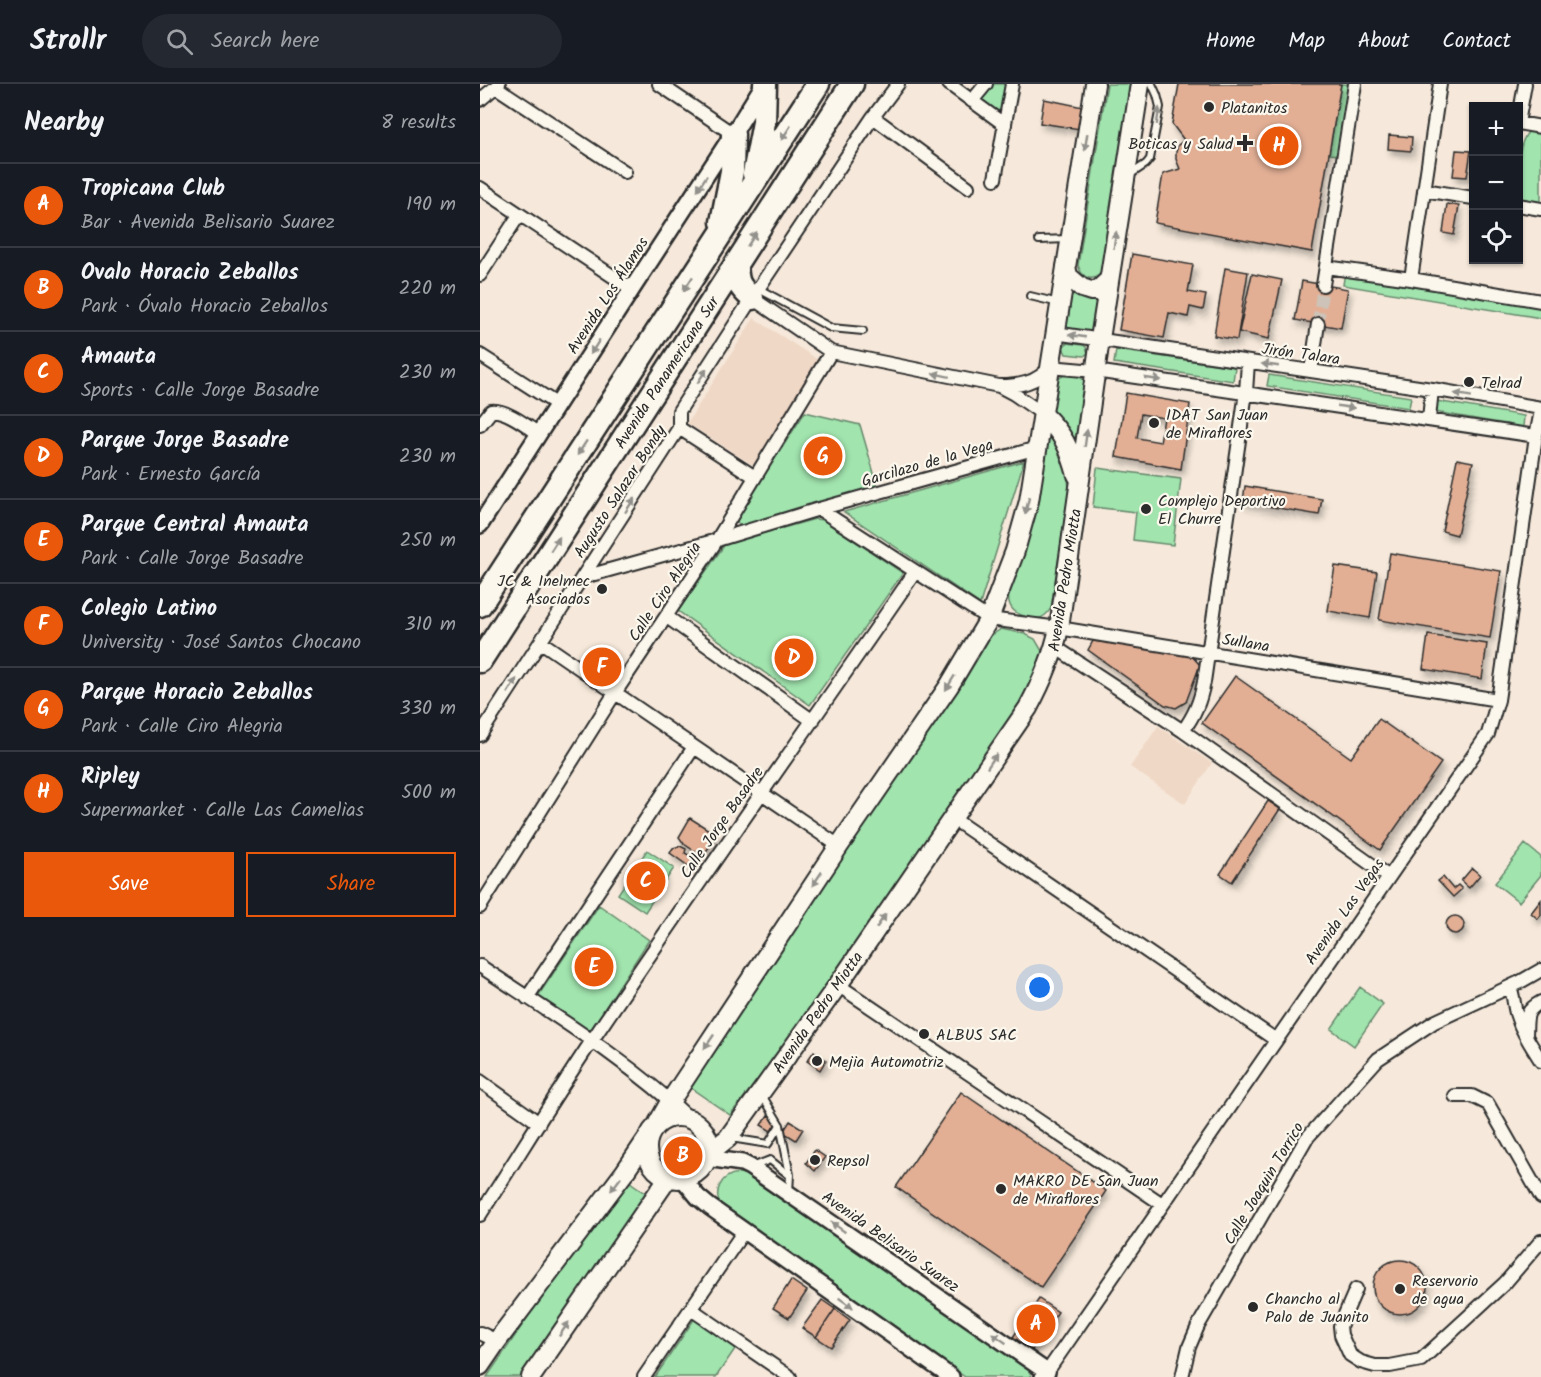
<!DOCTYPE html>
<html lang="en">
<head>
<meta charset="utf-8">
<style>
  body { margin:0; font-family:Kalam,sans-serif; background:#242831; color:#f1f3f6 }
  .controls { position:absolute; right:18px; top:18px; display:grid; overflow:hidden; border-radius:0px; box-shadow:0 2px 4px #0004 }
  .controls button { width:54px; height:54px; display:grid; place-items:center; padding:0; border:0; border-bottom:2px solid #363941; background:#171b24; color:#f1f3f6; font:30px sans-serif }
  .you { position:absolute; left:560px; top:904px; width:21px; height:21px; margin:-15px; border:4px solid #fff; border-radius:50%; background:#1a73e8; box-shadow:0 0 0 9px #1a73e833 }
  .badge { display:grid; place-items:center; width:39px; height:39px; border-radius:50%; background:#ea580c; color:#fff; font-size:20px; font-weight:700 }
  .pin { position:absolute; translate:-50% -50%; border:3px solid #fff; box-shadow:0 2px 6px #0006 }
  .list { margin:0; padding:0; list-style:none }
  h2 { display:flex; justify-content:space-between; align-items:center; height:78px; margin:0; padding:0 24px; font-size:26px }
  h2 small { font-size:20px; font-weight:400; color:#9ea1a6 }
  .list li { display:grid; grid-template-columns:39px 1fr auto; gap:18px; align-items:center; box-sizing:border-box; height:84px; padding:0 24px; border-top:2px solid #363941 }
  .list b { display:block; font-size:22px; white-space:nowrap }
  .list p { margin:0; font-size:20px; white-space:nowrap; color:#9ea1a6 }
  .list em { font-size:20px; font-style:normal; color:#9ea1a6 }
  .actions { display:flex; gap:12px; padding:18px 24px }
  .actions a { flex:1; padding:14px 0; border:2px solid #ea580c; border-radius:0px; text-align:center; font-size:21px; color:#ea580c }
  .actions .main { background:#ea580c; color:#fff }
  .icon { flex:none; width:33px; height:33px; fill:none; stroke:currentColor; stroke-width:2; stroke-linecap:round; stroke-linejoin:round }
  .map { position:relative; flex:none; width:1061px; height:1293px; overflow:hidden }
  header { display:flex; align-items:center; gap:36px; box-sizing:border-box; height:84px; padding:0 30px; background:#171b24; border-bottom:2px solid #363941 }
  header strong { font-size:28px }
  nav { display:flex; gap:33px; margin-inline-start:auto; font-size:21px }
  .search { width:420px; height:54px; background:#242831; display:flex; align-items:center; gap:15px; box-sizing:border-box; padding:0 21px; border-radius:33px; color:#9ea1a6; font-size:22px }
  main { display:flex }
  aside { flex:1; background:#171b24 }
  .map>svg:first-child { display:block }
  .built { fill:#f0d8c6 }
  .green { fill:#a1e4ae; stroke:#66886c; stroke-width:1.5 }
  .building { fill:#e2af95; stroke:#2b2b2b; stroke-width:1.5; fill-rule:evenodd; filter:url(#shadow) }
  .lines { fill:none; stroke-linecap:round; stroke-linejoin:round }
  .minor-tunnel { stroke:#cdc3b8; stroke-width:12; stroke-dasharray:12 6; stroke-linecap:butt }
  .service-casing { stroke:#2b2b2b; stroke-width:10 }
  .minor-casing { stroke:#2b2b2b; stroke-width:16 }
  .tertiary-casing { stroke:#2b2b2b; stroke-width:20 }
  .secondary-casing { stroke:#2b2b2b; stroke-width:22 }
  .motorway-casing { stroke:#2b2b2b; stroke-width:27 }
  .service { stroke:#fbf7ec; stroke-width:6 }
  .minor { stroke:#fbf7ec; stroke-width:12 }
  .tertiary { stroke:#fbf7ec; stroke-width:15 }
  .secondary { stroke:#fbf7ec; stroke-width:18 }
  .motorway { stroke:#fbf7ec; stroke-width:22 }
  .oneway { fill:#93918c }
  .poi-dot { fill:#2b2b2b; stroke:#fbf7ec; stroke-width:2 }
  .labels { text-anchor:middle; stroke-width:4.5; stroke-linejoin:round; paint-order:stroke }
  .poi-label { font-size:16px; fill:#2b2b2b; stroke:#fbf7ec; text-anchor:start }
  .street-label { font-size:16px; fill:#2b2b2b; stroke:#fbf7ec }
</style>
</head>
<body>
<header>
<strong>Strollr</strong>
<div class="search"><svg class="icon" aria-label="search" viewBox="0 0 24 24"><circle cx="10" cy="10" r="6"/><path d="M15 15l6 6"/></svg>Search here</div>
<nav><a>Home</a><a>Map</a><a>About</a><a>Contact</a></nav>
</header>
<main>
<aside>
<h2>Nearby<small>8 results</small></h2>
<ul class="list">
<li><span class="badge">A</span><div><b>Tropicana Club</b><p>Bar · Avenida Belisario Suarez</p></div><em>190 m</em></li>
<li><span class="badge">B</span><div><b>Ovalo Horacio Zeballos</b><p>Park · Óvalo Horacio Zeballos</p></div><em>220 m</em></li>
<li><span class="badge">C</span><div><b>Amauta</b><p>Sports · Calle Jorge Basadre</p></div><em>230 m</em></li>
<li><span class="badge">D</span><div><b>Parque Jorge Basadre</b><p>Park · Ernesto García</p></div><em>230 m</em></li>
<li><span class="badge">E</span><div><b>Parque Central Amauta</b><p>Park · Calle Jorge Basadre</p></div><em>250 m</em></li>
<li><span class="badge">F</span><div><b>Colegio Latino</b><p>University · José Santos Chocano</p></div><em>310 m</em></li>
<li><span class="badge">G</span><div><b>Parque Horacio Zeballos</b><p>Park · Calle Ciro Alegria</p></div><em>330 m</em></li>
<li><span class="badge">H</span><div><b>Ripley</b><p>Supermarket · Calle Las Camelias</p></div><em>500 m</em></li>
</ul>
<div class="actions"><a class="main">Save</a><a>Share</a></div>
</aside>
<div class="map">
<svg width="1061" height="1293" viewBox="0 0 1061 1293">
  <defs>
    <filter id="shadow"><feDropShadow dx="3" dy="5.5" stdDeviation="3" flood-color="#0004"/></filter>
  </defs>
  <rect width="100%" height="100%" fill="#f6e9db"/>
  <filter id="ink" filterUnits="userSpaceOnUse"><feTurbulence type="fractalNoise" baseFrequency=".0167" numOctaves="2"/><feDisplacementMap in="SourceGraphic" scale="12" xChannelSelector="R" yChannelSelector="G"/><feConvolveMatrix kernelMatrix="1 2 1 2 8 2 1 2 1" color-interpolation-filters="sRGB"/></filter>
  <g filter="url(#ink)">
    <path class="built" d="M274 234 340 277 273 381 207 339Z
      M678 642 732 679 705 720 650 683Z"/>
    <path class="green" d="M510 0H529L523 24 518 27 502 20 500 17Z
      M627 0H653L623 186C615 199 602 196 598 181Z
      M861 0H868L858 71 849 70Z
      M1049 47 1061 49V121L1039 116C1039 97 1035 61 1049 47Z
      M865 188 1061 220V234L863 201Z
      M590 199 620 208 614 250 582 245Z
      M587 259 603 261 606 263 608 269 604 272 586 270 583 263Z
      M636 266 755 283 753 297 634 279Z
      M586 290 597 291 605 297 597 364 569 326 576 296Z
      M789 291 931 313 929 324 787 302Z
      M945 315 1044 332 1043 343 943 326Z
      M325 328 380 341 398 403 260 442 257 438V434Z
      M567 349C582 359 588 388 589 405L571 524C567 531 561 536 553 534 544 533 533 529 530 521 525 510 534 495 537 485 548 440 558 395 567 349Z
      M544 377 500 520 364 428Z
      M617 384 701 395 693 461 653 456 656 428 613 423Z
      M335 435 343 436 346 438 423 489 330 621 198 527 245 460Z
      M521 545 545 550 555 555 562 567 563 576 554 593 525 645 336 922 250 1031 205 1000 503 557Z
      M1045 760 1061 773V791L1039 818 1015 799Z
      M167 766 194 784 165 828 138 810Z
      M119 821 169 856 112 944 108 947 58 914V912Z
      M880 903 903 920 874 962 851 945Z
      M188 1070a15 15 0 1 1 30 0a15 15 0 1 1-30 0Z
      M259 1089 264 1090 548 1285 552 1293H485L243 1125C232 1110 239 1091 259 1089Z
      M143 1093 167 1110 42 1293H7Z
      M215 1234 257 1262 236 1293H175Z"/>
    <path class="building" d="M699 0H861L832 168 675 139 683 90 700 85 696 75V68L698 61 704 56 692 40Z
      M564 15 603 23 600 45 560 39Z
      M909 51 932 53 931 67 908 65Z
      M976 66 991 67 987 93 973 92Z
      M967 120 979 122 974 151 963 149Z
      M652 170 713 181 708 208 726 211 723 226 710 223 708 233 689 229 684 254 639 246Z
      M745 184 768 188 757 256 734 252Z
      M772 190 802 196 789 255 759 248Z
      M822 197 868 205 861 244 815 236Z
      M646 309 710 320 701 385 636 373ZM661 330 684 334 680 358 657 354Z
      M977 375 993 378 977 451 962 447Z
      M765 402 842 415 839 431 763 418Z
      M910 469 1021 487 1010 554 899 536Z
      M855 482 897 488 890 534 848 527Z
      M948 551 1007 560 1002 595 943 585Z
      M613 557 710 570 720 581 706 618 696 624 685 621 608 566Z
      M110 567 141 586 133 599 102 580Z
      M755 592 871 674 899 635 961 679 900 766 722 639Z
      M788 717 800 725 752 798 740 790Z
      M210 734 237 751 225 769 216 768 204 760 199 753Z
      M200 762 206 765 205 769 210 772 213 770 221 776 214 786 190 769 193 764Z
      M992 784 1000 791 989 804 981 797Z
      M963 793 973 805 978 801 982 805 973 813 958 797Z
      M1061 816V831L1058 835 1051 829Z
      M966 841a9 9 0 1 1 18 0a9 9 0 1 1-18 0Z
      M334 967 346 976 340 986 327 977Z
      M481 1008 626 1107 561 1203 416 1103Z
      M288 1031 297 1038 291 1047 281 1041Z
      M310 1037 323 1045 316 1056 303 1048Z
      M335 1066 345 1073 335 1087 326 1079Z
      M893 1203a27 27 0 1 1 54 0a27 27 0 1 1-54 0Z
      M311 1196 327 1207 309 1234 293 1224Z
      M559 1215 578 1228 552 1266 533 1253Z
      M342 1216 355 1225 336 1253 322 1244Z
      M355 1225 370 1236 351 1263 336 1253Z"/>
    <g class="lines">
      <path class="minor-tunnel" d="M838 240 843 201"/>
      <g class="service-casing">
        <path id="service" d="M651 90 666 80 670 75 680 23 677 11 672 0
          M559 156 589 155
          M279 205 351 244 383 247
          M550 212 579 219
          M282 1011 300 1041 310 1091 309 1108
          M251 1054 288 1060 300 1041
          M272 1083 290 1076 309 1091"/>
      </g>
      <g class="minor-casing">
        <path id="minor" d="M179 0 253 50
          M469 0 525 41
          M16 3 145 88
          M0 16 19 0
          M492 17 506 0
          M393 33 488 103
          M1038 39 1045 0
          M1038 39 1061 43
          M515 95 532 0
          M0 104 152 205
          M944 106 993 114
          M1038 121 1061 125
          M846 183 931 195 1061 217
          M0 191 39 131
          M931 195 960 0
          M843 201 875 0
          M272 214 351 268 519 302 534 310 563 330
          M575 249 952 305 1061 324
          M0 271 78 321
          M831 287 838 240
          M519 302C539 302 557 299 570 283L615 287 1056 352
          M949 335 952 305
          M0 341 11 327C26 325 47 342 59 350
          M199 344 275 393
          M339 425 509 535 579 544 1018 616
          M104 493 237 456 339 425 557 364
          M187 533 333 637
          M61 558 359 762
          M575 563 703 647 909 793
          M703 647C715 630 720 618 724 598L766 308 768 278
          M0 651 199 344V327L272 214 393 33 418 0
          M472 734 796 956
          M0 823 135 609 237 456 351 268
          M0 882C72 930 148 976 211 1036
          M358 901 682 1120
          M1030 903C1035 915 1033 923 1038 935 1043 950 1053 964 1061 977
          M47 914 214 663
          M1046 951C1047 934 1044 927 1061 918
          M0 997 59 1039
          M975 1012H992L1008 1020 1061 1113
          M0 1131C38 1072 74 1013 113 955 218 798 328 644 435 488
          M876 1205 860 1242 861 1251 870 1271 881 1278 895 1282H910L941 1276 1025 1199 1061 1157
          M211 1225 310 1293
          M0 1249 17 1257
          M567 1288 1008 650 1018 616 1056 352 1061 327
          M164 1293 264 1147
          M702 1293 709 1263 718 1242 826 1055 898 975 954 938 1040 898 1061 886"/>
      </g>
      <g class="tertiary-casing">
        <path id="tertiary" d="M0 441 152 205 253 50 284 0
          M227 1074 262 1079 270 1083 567 1288 563 1293
          M203 1095 218 1113 230 1123 471 1293"/>
      </g>
      <g class="secondary-casing">
        <path id="secondary" d="M586 182 588 192 602 204 611 207H617L629 196
          M563 330C584 351 589 363 597 391
          M167 1064a31 31 0 1 1 62 0a31 31 0 1 1-62 0Z
          M178 1039 191 1016 359 762 469 602 509 535 535 467 549 417 615 0
          M229 1069 248 1054 358 901 548 624C562 598 573 573 579 544L620 255 660 0
          M0 1282 17 1257 144 1089 169 1052
          M51 1293 188 1094"/>
      </g>
      <g class="motorway-casing">
        <path id="motorway" d="M274 90 284 38 285 0
          M242 138 252 87 253 50
          M256 180C257 198 258 202 272 214
          M0 521 338 0
          M0 577 372 0"/>
      </g>
      <use href="#service" class="service"/>
      <use href="#minor" class="minor"/>
      <use href="#tertiary" class="tertiary"/>
      <use href="#secondary" class="secondary"/>
      <use href="#motorway" class="motorway"/>
    </g>
    <defs><path id="oneway-solid" d="M-6-.8H1V-3.2L6.5 0L1 3.2V.8H-6Z" transform="scale(1.5)"/></defs>
    <g class="oneway">
      <use href="#oneway-solid" transform="translate(678 32) rotate(-82)"/>
      <use href="#oneway-solid" transform="translate(306 49) rotate(123)"/>
      <use href="#oneway-solid" transform="translate(606 58) rotate(99)"/>
      <use href="#oneway-solid" transform="translate(222 99) rotate(123)"/>
      <use href="#oneway-solid" transform="translate(272 155) rotate(-57)"/>
      <use href="#oneway-solid" transform="translate(635 156) rotate(-81)"/>
      <use href="#oneway-solid" transform="translate(208 200) rotate(123)"/>
      <use href="#oneway-solid" transform="translate(597 252) rotate(-172)"/>
      <use href="#oneway-solid" transform="translate(115 263) rotate(122)"/>
      <use href="#oneway-solid" transform="translate(790 281) rotate(-172)"/>
      <use href="#oneway-solid" transform="translate(461 291) rotate(-168)"/>
      <use href="#oneway-solid" transform="translate(222 292) rotate(-57)"/>
      <use href="#oneway-solid" transform="translate(673 295) rotate(8)"/>
      <use href="#oneway-solid" transform="translate(983 311) rotate(-170)"/>
      <use href="#oneway-solid" transform="translate(866 323) rotate(8)"/>
      <use href="#oneway-solid" transform="translate(606 354) rotate(-82)"/>
      <use href="#oneway-solid" transform="translate(102 364) rotate(123)"/>
      <use href="#oneway-solid" transform="translate(150 421) rotate(-57)"/>
      <use href="#oneway-solid" transform="translate(547 422) rotate(104)"/>
      <use href="#oneway-solid" transform="translate(75 460) rotate(-57)"/>
      <use href="#oneway-solid" transform="translate(470 599) rotate(122)"/>
      <use href="#oneway-solid" transform="translate(32 602) rotate(-57)"/>
      <use href="#oneway-solid" transform="translate(512 677) rotate(-56)"/>
      <use href="#oneway-solid" transform="translate(337 795) rotate(124)"/>
      <use href="#oneway-solid" transform="translate(401 837) rotate(-56)"/>
      <use href="#oneway-solid" transform="translate(229 958) rotate(124)"/>
      <use href="#oneway-solid" transform="translate(136 1100) rotate(127)"/>
      <use href="#oneway-solid" transform="translate(358 1143) rotate(-145)"/>
      <use href="#oneway-solid" transform="translate(366 1219) rotate(35)"/>
      <use href="#oneway-solid" transform="translate(84 1245) rotate(-56)"/>
      <use href="#oneway-solid" transform="translate(519 1254) rotate(-145)"/>
    </g>
  </g>
  <g class="poi-dot">
    <circle cx="729" cy="23" r="6"/>
    <path d="M762 50h6v6h6v6h-6v6h-6v-6h-6v-6h6z"/>
    <circle cx="989" cy="298" r="6"/>
    <circle cx="674" cy="339" r="6"/>
    <circle cx="666" cy="425" r="6"/>
    <circle cx="122" cy="505" r="6"/>
    <circle cx="444" cy="950" r="6"/>
    <circle cx="337" cy="977" r="6"/>
    <circle cx="335" cy="1076" r="6"/>
    <circle cx="521" cy="1105" r="6"/>
    <circle cx="920" cy="1205" r="6"/>
    <circle cx="773" cy="1223" r="6"/>
  </g>
  <g class="labels">
    <g class="poi-label">
      <text x="741" y="29">Platanitos</text>
      <text x="753" y="65" text-anchor="end">Boticas y Salud</text>
      <text x="1001" y="304">Telrad</text>
      <text x="686" y="336">IDAT San Juan<tspan x="686" dy="18">de Miraflores</tspan></text>
      <text x="678" y="422">Complejo Deportivo<tspan x="678" dy="18">El Churre</tspan></text>
      <text x="110" y="502" text-anchor="end">JC &amp; Inelmec<tspan x="110" dy="18">Asociados</tspan></text>
      <text x="456" y="956">ALBUS SAC</text>
      <text x="349" y="983">Mejia Automotriz</text>
      <text x="347" y="1082">Repsol</text>
      <text x="533" y="1102">MAKRO DE San Juan<tspan x="533" dy="18">de Miraflores</tspan></text>
      <text x="932" y="1202">Reservorio<tspan x="932" dy="18">de agua</tspan></text>
      <text x="785" y="1220">Chancho al<tspan x="785" dy="18">Palo de Juanito</tspan></text>
    </g>
    <g class="street-label">
      <text transform="translate(127 211) rotate(-57)" y="6">Avenida Los Álamos</text>
      <text transform="translate(821 269) rotate(8)" y="6">Jirón Talara</text>
      <text transform="translate(186 288) rotate(-57)" y="6">Avenida Panamericana Sur</text>
      <text transform="translate(447 378) rotate(-16)" y="6">Garcilazo de la Vega</text>
      <text transform="translate(139 407) rotate(-57)" y="6">Augusto Salazar Bondy</text>
      <text transform="translate(584 496) rotate(-81)" y="6">Avenida Pedro Miotta</text>
      <text transform="translate(184 507) rotate(-56)" y="6">Calle Ciro Alegria</text>
      <text transform="translate(766 558) rotate(9)" y="6">Sullana</text>
      <text transform="translate(241 738) rotate(-55)" y="6">Calle Jorge Basadre</text>
      <text transform="translate(864 827) rotate(-55)" y="6">Avenida Las Vegas</text>
      <text transform="translate(337 928) rotate(-55)" y="6">Avenida Pedro Miotta</text>
      <text transform="translate(783 1099) rotate(-59)" y="6">Calle Joaquin Torrico</text>
      <text transform="translate(411 1157) rotate(35)" y="6">Avenida Belisario Suarez</text>
    </g>
  </g>
</svg>
<div class="controls">
<button>+</button>
<button>−</button>
<button><svg class="icon" aria-label="locate" viewBox="0 0 24 24"><circle cx="12" cy="12" r="6"/><path d="M12 2v4M12 18v4M2 12h4M18 12h4"/></svg></button>
</div>
<div class="you"></div>
<div class="pin badge" style="left:556px;top:1240px">A</div>
<div class="pin badge" style="left:203px;top:1072px">B</div>
<div class="pin badge" style="left:166px;top:797px">C</div>
<div class="pin badge" style="left:314px;top:574px">D</div>
<div class="pin badge" style="left:114px;top:883px">E</div>
<div class="pin badge" style="left:122px;top:583px">F</div>
<div class="pin badge" style="left:343px;top:372px">G</div>
<div class="pin badge" style="left:799px;top:62px">H</div>
</div>
</main>
</body>
</html>
